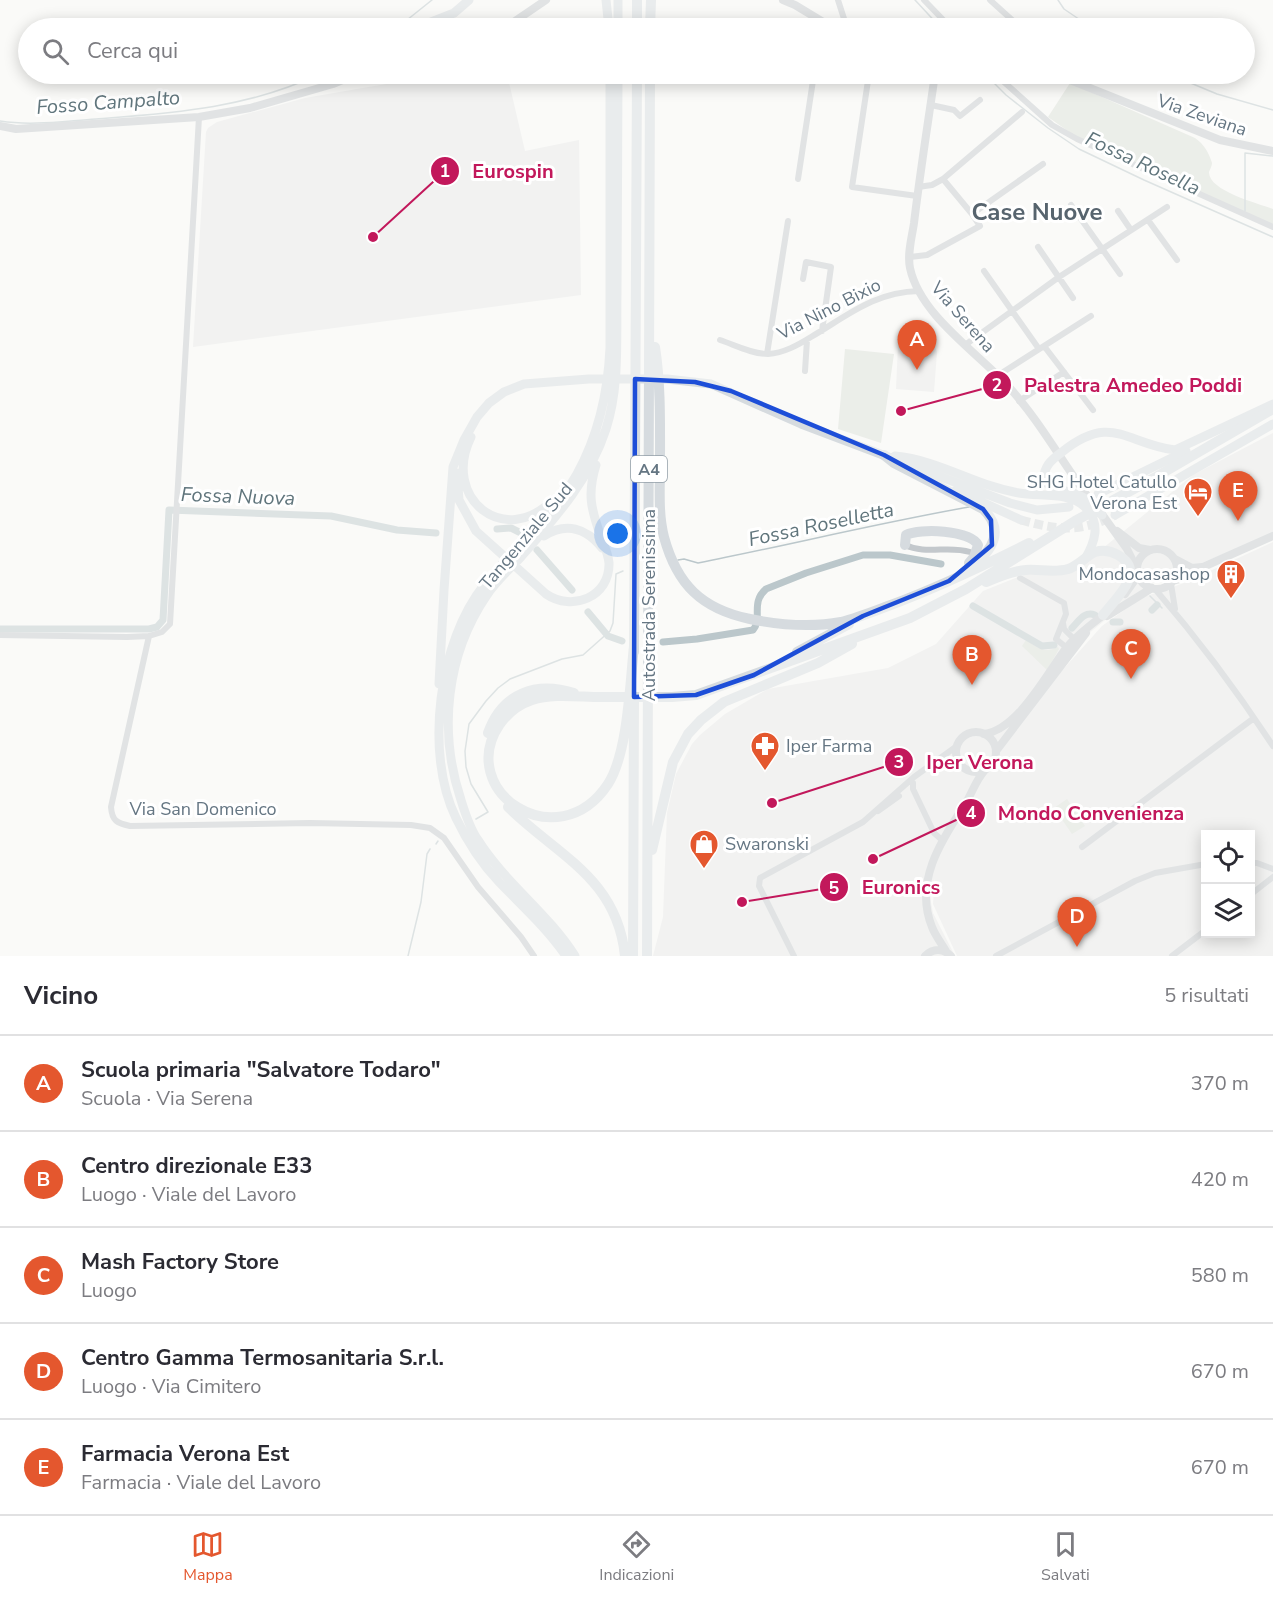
<!DOCTYPE html>
<html lang="it">
<head>
<meta charset="utf-8">
<style>
  body { margin:0; font-family:"Nunito Sans",sans-serif; background:#f7f7f7; color:#2b2b33 }
  .controls { position:absolute; right:18px; bottom:18px; display:grid; overflow:hidden; border-radius:0px; box-shadow:0 3px 15px #0003 }
  .controls button { width:54px; height:54px; display:grid; place-items:center; padding:0; border:0; border-bottom:2px solid #e1e1e2; background:#fff; color:#2b2b33; font:30px sans-serif }
  .you { position:absolute; left:618px; top:534px; width:21px; height:21px; margin:-15px; border:4px solid #fff; border-radius:50%; background:#1a73e8; box-shadow:0 0 0 9px #1a73e833 }
  .badge { display:grid; place-items:center; width:39px; height:39px; border-radius:50%; background:#e4572e; color:#fff; font-size:20px; font-weight:700 }
  .pin { position:absolute; translate:-50% -50px; filter:drop-shadow(0 2px 3px #0008) }
  .pin::after { content:''; position:absolute; top:32px; width:21px; height:18px; background:inherit; clip-path:polygon(0 0,100% 0,50% 100%) }
  .list { margin:0; padding:0; list-style:none }
  h2 { display:flex; justify-content:space-between; align-items:center; height:78px; margin:0; padding:0 24px; font-size:26px }
  h2 small { font-size:20px; font-weight:400; color:#7c7c81 }
  .list li { display:grid; grid-template-columns:39px 1fr auto; gap:18px; align-items:center; box-sizing:border-box; height:96px; padding:0 24px; border-top:2px solid #e1e1e2 }
  .list b { display:block; font-size:22px; white-space:nowrap }
  .list p { margin:0; font-size:20px; white-space:nowrap; color:#7c7c81 }
  .list em { font-size:20px; font-style:normal; color:#7c7c81 }
  .icon { flex:none; width:33px; height:33px; fill:none; stroke:currentColor; stroke-width:2; stroke-linecap:round; stroke-linejoin:round }
  .map { position:relative; flex:none; width:1273px; height:956px; overflow:hidden }
  .search { position:absolute; background:#fff; box-shadow:0 3px 15px #0003; left:18px; right:18px; top:18px; height:66px; display:flex; align-items:center; gap:15px; box-sizing:border-box; padding:0 21px; border-radius:33px; color:#7c7c81; font-size:22px }
  .sheet { height:558px; background:#fff }
  nav { display:flex; justify-content:space-around; align-items:center; box-sizing:border-box; height:84px; border-top:2px solid #e1e1e2; background:#fff; font-size:16px; color:#7c7c81 }
  nav a { display:grid; justify-items:center; gap:3px }
  nav .on { color:#e4572e }
  .map>svg:first-child { display:block }
  .built { fill:#e8e9e9; fill-rule:evenodd }
  .green { fill:#dadfd7 }
  .lines { fill:none; stroke-linecap:round; stroke-linejoin:round }
  .stream { stroke:#bbc7cb; stroke-width:1.5 }
  .canal { stroke:#bbc7cb; stroke-width:7 }
  .trunk-tunnel { stroke:#d5d9db; stroke-width:9; stroke-dasharray:9 4.5; stroke-linecap:butt }
  .minor { stroke:#c3c8cc; stroke-width:6 }
  .tertiary { stroke:#c3c8cc; stroke-width:8 }
  .trunk { stroke:#d6dbdf; stroke-width:9 }
  .motorway { stroke:#d6dbdf; stroke-width:10 }
  .marked { fill:none; stroke:#1d4ed8; stroke-width:4.5; stroke-linejoin:round }
  .labels { text-anchor:middle; stroke-width:6; stroke-linejoin:round; paint-order:stroke }
  .shield { fill:#fff; stroke:#939fa8; stroke-width:1.5 }
  .shield-label { font-size:16px; font-weight:bold; fill:#657683 }
  .street-label { font-size:18px; fill:#657683; stroke:#fff }
  .poi-label { font-size:18px; fill:#657683; stroke:#fff; text-anchor:end }
  .water-label { font-size:20px; font-style:italic; fill:#60757c; stroke:#fff }
  .district-label { font-size:24px; font-weight:bold; fill:#57646e; stroke:#fff }
  .leader { fill:none; stroke:#c2185b; stroke-width:2 }
  .callout-dot { fill:#c2185b; stroke:#fff; stroke-width:2 }
  .mark-label { font-size:18px; text-anchor:middle; font-weight:bold; fill:#fff }
  .callout-label { font-size:20px; text-anchor:middle; font-weight:bold; fill:#c2185b; stroke:#fff; stroke-width:6; stroke-linejoin:round; paint-order:stroke }
</style>
</head>
<body>
<div class="map">
<svg width="1273" height="956" viewBox="0 0 1273 956">
  <rect width="100%" height="100%" fill="#fafaf8"/>
  <path class="built" d="M444 74H507L525 151 579 140 581 295 193 347 206 132 208 128 217 122 305 98Z
    M898 346 930 349 935 347 937 352 934 392 896 389Z
    M1273 433V533L1147 586 1088 634 1059 674 1102 626 1141 598 1184 583 1273 542V956H957L933 904 935 879 930 897 933 913 955 956H653L663 917 667 813 676 774 692 744 700 735 725 714 768 689 888 668 936 644 983 591 1023 575 1066 573 1092 557 1193 475ZM1206 834H1250V933H1206Z"/>
  <path class="green" d="M1070 83 1195 138C1204 144 1209 153 1212 163 1212 166 1210 169 1209 172 1208 191 1260 204 1273 209V225L1075 136 1048 117Z
    M845 349 894 354 881 443 838 429Z
    M1026 640C1037 647 1044 654 1058 647L1059 649 1047 670 1022 646Z
    M1067 799 1085 826 1072 834 1054 808Z"/>
  <g class="lines">
    <path class="stream" d="M915 0 941 28
      M1058 0 1064 9 1092 28
      M397 28 432 0
      M985 74 1006 95 1048 128 1079 149 1144 180 1273 237
      M1169 74 1217 94 1273 110
      M0 121C32 126 64 121 96 119 173 113 249 108 319 74
      M1245 211V153L1273 156
      M678 560 684 559 698 563C789 545 878 523 969 507
      M1150 596 1162 608
      M476 819 488 812 471 784 466 767 465 751 469 724 486 701 498 688 510 679 562 659 583 655 610 631 613 623 616 574 623 571
      M436 844 438 841
      M408 956 421 902 427 854 430 849"/>
    <path class="canal" d="M497 529 511 528 521 533
      M537 550 572 590
      M973 606 1042 646 1054 645
      M1152 610 1157 605
      M588 612 608 636 622 641
      M1113 622H1120
      M1072 628C1079 621 1084 611 1095 615
      M0 629H149L157 627 163 620 169 510 331 516 397 530 436 533
      M663 642 697 639 753 630C763 618 750 603 766 589L806 573 863 555H890L941 564"/>
    <path class="trunk-tunnel" d="M1021 520C1057 530 1081 533 1115 515"/>
    <path class="minor" d="M838 0 847 28
      M924 0 951 28
      M990 0 1021 28
      M869 74 852 187 917 196
      M995 74 1052 125 1077 139 1273 227
      M368 81 408 74
      M931 105 954 110 960 116 980 100
      M798 179 814 74
      M943 179 972 214 1043 164
      M918 187 932 185 943 179 1022 112
      M1071 205 1120 274
      M1118 211 1131 230
      M1148 220 1177 260
      M1038 247 1073 298
      M910 257 927 255 980 226 972 214
      M984 271 1039 349
      M803 279 806 262 831 267 822 331
      M720 340C735 345 752 354 768 354 784 353 798 345 811 337 847 316 874 292 919 291
      M965 345 1059 277 1167 207
      M1044 346 1093 410
      M767 354 788 221
      M805 371 807 340
      M997 376 1091 316
      M1019 401 1064 372
      M905 545C926 555 949 545 970 552
      M1020 578 1064 603 1066 614 1056 639 1067 648
      M1171 584 1175 609
      M1155 589C1198 639 1237 691 1273 746
      M1063 623 1064 629 1074 639
      M0 635 127 637 149 636 162 632 170 624 199 117
      M149 636 111 807C112 821 117 823 130 826L310 823 411 825 430 828 444 838 478 887 521 937 534 956
      M939 762 946 759 958 761
      M913 783V789L934 833 942 840
      M878 811 899 796
      M1082 847 1254 718
      M1250 863H1257L1273 869
      M1250 895 1273 877
      M794 956 759 886 760 878 863 822 914 777 957 746
      M996 956 1135 881 1155 873 1206 864
      M1172 956 1206 930"/>
    <path class="tertiary" d="M783 0 795 5 833 28
      M505 28 546 0
      M935 74C928 123 920 173 914 223 912 237 907 254 910 268 920 315 977 352 1008 386 1040 421 1063 464 1091 501
      M1055 74 1220 140 1273 151
      M0 126 16 129 199 117 250 108 333 84 357 74
      M1099 510 1127 549 1137 569
      M1117 531 1139 548 1150 550
      M1137 569a20 20 0 1 1 40 0a20 20 0 1 1-40 0Z
      M1175 559 1192 568 1202 567
      M1173 581 1190 576 1203 567 1273 536
      M1125 594 1135 580 1137 571
      M1107 616 1152 588
      M956 752a20 20 0 1 1 40 0a20 20 0 1 1-40 0Z
      M984 734C1018 730 1047 673 1067 647 1078 634 1092 624 1106 613
      M996 751 1086 633
      M946 951C941 943 935 935 932 927 914 883 940 842 964 806 972 794 975 781 985 770
      M925 956C933 948 943 948 951 956"/>
    <path class="trunk" d="M606 0 609 28
      M416 28 454 13 469 0
      M618 28V0
      M471 437C441 498 504 549 553 500
      M895 456C939 460 976 486 1019 493 1039 497 1071 491 1086 508 1101 524 1095 542 1085 559
      M457 473 459 500 476 531 546 594C572 612 610 597 609 563 608 553 604 545 601 537 591 509 587 494 596 465
      M956 490 1021 520
      M1098 494 1186 451
      M1102 515C1096 510 1091 503 1084 498 1071 489 1056 493 1044 481 1043 467 1051 460 1062 452 1112 412 1126 444 1175 450L1273 404
      M1115 515 1273 424
      M544 536C566 522 586 528 602 548
      M439 684 444 590 453 467 464 440 477 417 489 403 504 392 524 384 589 379H667L711 384 801 424 1010 503 1037 510 1069 507
      M566 956C547 928 522 906 499 882 482 864 467 841 456 818 424 753 439 641 484 585 514 547 553 516 577 474 599 434 608 393 610 348V74
      M575 956C548 913 505 883 478 840 470 829 465 813 461 800 438 731 446 655 487 595 496 581 509 570 520 558 555 518 589 481 606 429 620 386 616 338 617 293 617 220 617 147 618 74"/>
    <path class="motorway" d="M637 28V0
      M650 28 651 0
      M655 347C661 386 660 425 660 465 660 489 658 514 664 537 677 585 702 609 750 619 780 625 810 628 841 622 857 618 872 612 888 606 937 588 983 566 1029 543
      M884 455 894 463 983 509C1005 530 993 551 971 566
      M905 545 906 535C920 528 970 530 978 545L974 557 969 563
      M986 582C999 577 1012 571 1026 570 1040 569 1055 573 1068 569 1078 566 1086 556 1095 552 1102 550 1111 551 1118 555 1148 572 1114 600 1103 615
      M634 646C630 683 628 753 608 784 558 860 454 791 500 724 508 713 520 704 532 700 553 693 579 697 601 697H672L696 695 910 618 966 589 1075 521 1154 478 1273 409
      M634 652 637 74
      M797 652 849 624
      M488 733C502 693 536 681 574 693
      M508 807C558 856 617 878 625 956
      M652 850 673 762 688 734 701 720 724 702 818 663 852 644
      M633 956 634 698
      M647 956 650 74"/>
  </g>
  <path d="M0 0H1273V956H0ZM635 379 695 382 731 391 884 455 983 509 991 520 992 545 949 581 863 616 754 675 696 695 634 697Z" fill="#fafaf8" fill-opacity=".55" fill-rule="evenodd"/>
  <path class="marked" d="M635 379 695 382 731 391 884 455 983 509 991 520 992 545 949 581 863 616 754 675 696 695 634 697Z"/>
  <defs>
    <g id="hotel-pin" transform="scale(1.5)"><path d="M0 17L-7.5 6A9.5 9.5 0 1 1 7.5 6Z" fill="#e4572e" stroke="#fff"/><path d="M-6-4.5h1.5V1H6V5H4.5V3h-9V5H-6ZM-4 0a1.8 1.8 0 1 1 3.6 0ZM.5 0V-2.5h3Q6-2.5 6 0Z" fill="#fff"/></g>
    <g id="building-pin" transform="scale(1.5)"><path d="M0 17L-7.5 6A9.5 9.5 0 1 1 7.5 6Z" fill="#e4572e" stroke="#fff"/><path d="M-4-6H4V6H1V3H-1V6H-4ZM-2.5-4.3h1.7v1.8h-1.7ZM.8-4.3h1.7v1.8H.8ZM-2.5-1h1.7V.8h-1.7ZM.8-1h1.7V.8H.8Z" fill="#fff"/></g>
    <g id="pharmacy-pin" transform="scale(1.5)"><path d="M0 17L-7.5 6A9.5 9.5 0 1 1 7.5 6Z" fill="#e4572e" stroke="#fff"/><path d="M-2-6h4v4h4v4h-4v4h-4v-4h-4v-4h4Z" fill="#fff"/></g>
    <g id="shop-pin" transform="scale(1.5)"><path d="M0 17L-7.5 6A9.5 9.5 0 1 1 7.5 6Z" fill="#e4572e" stroke="#fff"/><path d="M-5-2.5h2.3a2.7 3.5 0 0 1 5.4 0H5L5.5 6h-11ZM-1.5-2.5h3a1.5 2.3 0 0 0-3 0Z" fill="#fff"/></g>
  </defs>
  <g fill-rule="evenodd">
    <use href="#hotel-pin" x="1198" y="492"/>
    <use href="#building-pin" x="1231" y="574"/>
    <use href="#pharmacy-pin" x="765" y="746"/>
    <use href="#shop-pin" x="704" y="844"/>
  </g>
  <g class="labels">
    <rect class="shield" x="631" y="456" width="36" height="26" rx="4.5"/>
    <g class="shield-label">
      <text x="649" y="475">A4</text>
    </g>
    <g class="street-label">
      <text transform="translate(1202 115) rotate(19)" y="6">Via Zeviana</text>
      <text transform="translate(829 309) rotate(-27)" y="6">Via Nino Bixio</text>
      <text transform="translate(963 317) rotate(49)" y="6">Via Serena</text>
      <text transform="translate(526 536) rotate(-50)" y="6">Tangenziale Sud</text>
      <text transform="translate(649 605) rotate(-90)" y="6">Autostrada Serenissima</text>
      <text x="203" y="815">Via San Domenico</text>
    </g>
    <g class="poi-label">
      <text x="1177" y="488">SHG Hotel Catullo<tspan x="1177" dy="21">Verona Est</tspan></text>
      <text x="1210" y="580">Mondocasashop</text>
      <text x="786" y="752" text-anchor="start">Iper Farma</text>
      <text x="725" y="850" text-anchor="start">Swaronski</text>
    </g>
    <g class="water-label">
      <text transform="translate(108 102) rotate(-4)" y="7">Fosso Campalto</text>
      <text transform="translate(1143 163) rotate(25)" y="7">Fossa Rosella</text>
      <text transform="translate(238 496) rotate(2)" y="7">Fossa Nuova</text>
      <text transform="translate(821 524) rotate(-12)" y="7">Fossa Roselletta</text>
    </g>
    <g class="district-label">
      <text x="1037" y="220">Case Nuove</text>
    </g>
  </g>
  <path class="leader" d="M373 237L445 171M901 411L997 385M772 803L899 762M873 859L971 813M742 902L834 887"/>
  <g class="callout-dot">
    <circle cx="373" cy="237" r="6"/>
    <circle cx="901" cy="411" r="6"/>
    <circle cx="772" cy="803" r="6"/>
    <circle cx="873" cy="859" r="6"/>
    <circle cx="742" cy="902" r="6"/>
    <circle cx="445" cy="171" r="15"/>
    <circle cx="997" cy="385" r="15"/>
    <circle cx="899" cy="762" r="15"/>
    <circle cx="971" cy="813" r="15"/>
    <circle cx="834" cy="887" r="15"/>
  </g>
  <g class="mark-label">
    <text x="445" y="177">1</text>
    <text x="997" y="391">2</text>
    <text x="899" y="768">3</text>
    <text x="971" y="819">4</text>
    <text x="834" y="894">5</text>
  </g>
  <g class="callout-label">
    <text x="513" y="178">Eurospin</text>
    <text x="1133" y="392">Palestra Amedeo Poddi</text>
    <text x="980" y="769">Iper Verona</text>
    <text x="1091" y="820">Mondo Convenienza</text>
    <text x="901" y="894">Euronics</text>
  </g>
</svg>
<div class="controls">
<button><svg class="icon" aria-label="locate" viewBox="0 0 24 24"><circle cx="12" cy="12" r="6"/><path d="M12 2v4M12 18v4M2 12h4M18 12h4"/></svg></button>
<button><svg class="icon" aria-label="layers" viewBox="0 0 24 24"><path d="M12 4l9 5-9 5-9-5zM3 14l9 5 9-5"/></svg></button>
</div>
<div class="you"></div>
<div class="pin badge" style="left:917px;top:370px">A</div>
<div class="pin badge" style="left:972px;top:685px">B</div>
<div class="pin badge" style="left:1131px;top:679px">C</div>
<div class="pin badge" style="left:1077px;top:947px">D</div>
<div class="pin badge" style="left:1238px;top:521px">E</div>
<div class="search"><svg class="icon" aria-label="search" viewBox="0 0 24 24"><circle cx="10" cy="10" r="6"/><path d="M15 15l6 6"/></svg>Cerca qui</div>
</div>
<section class="sheet">
<h2>Vicino<small>5 risultati</small></h2>
<ul class="list">
<li><span class="badge">A</span><div><b>Scuola primaria &quot;Salvatore Todaro&quot;</b><p>Scuola · Via Serena</p></div><em>370 m</em></li>
<li><span class="badge">B</span><div><b>Centro direzionale E33</b><p>Luogo · Viale del Lavoro</p></div><em>420 m</em></li>
<li><span class="badge">C</span><div><b>Mash Factory Store</b><p>Luogo</p></div><em>580 m</em></li>
<li><span class="badge">D</span><div><b>Centro Gamma Termosanitaria S.r.l.</b><p>Luogo · Via Cimitero</p></div><em>670 m</em></li>
<li><span class="badge">E</span><div><b>Farmacia Verona Est</b><p>Farmacia · Viale del Lavoro</p></div><em>670 m</em></li>
</ul>
</section>
<nav>
<a class="on"><svg class="icon" aria-label="map" viewBox="0 0 24 24"><path d="M3 6l6-2 6 2 6-2v14l-6 2-6-2-6 2zM9 4v14M15 6v14"/></svg>Mappa</a>
<a><svg class="icon" aria-label="directions" viewBox="0 0 24 24"><path d="M12 3l9 9-9 9-9-9zM9 14v-3h6M13 9l2 2-2 2"/></svg>Indicazioni</a>
<a><svg class="icon" aria-label="saved" viewBox="0 0 24 24"><path d="M7 4h10v16l-5-4-5 4z"/></svg>Salvati</a>
</nav>
</body>
</html>
